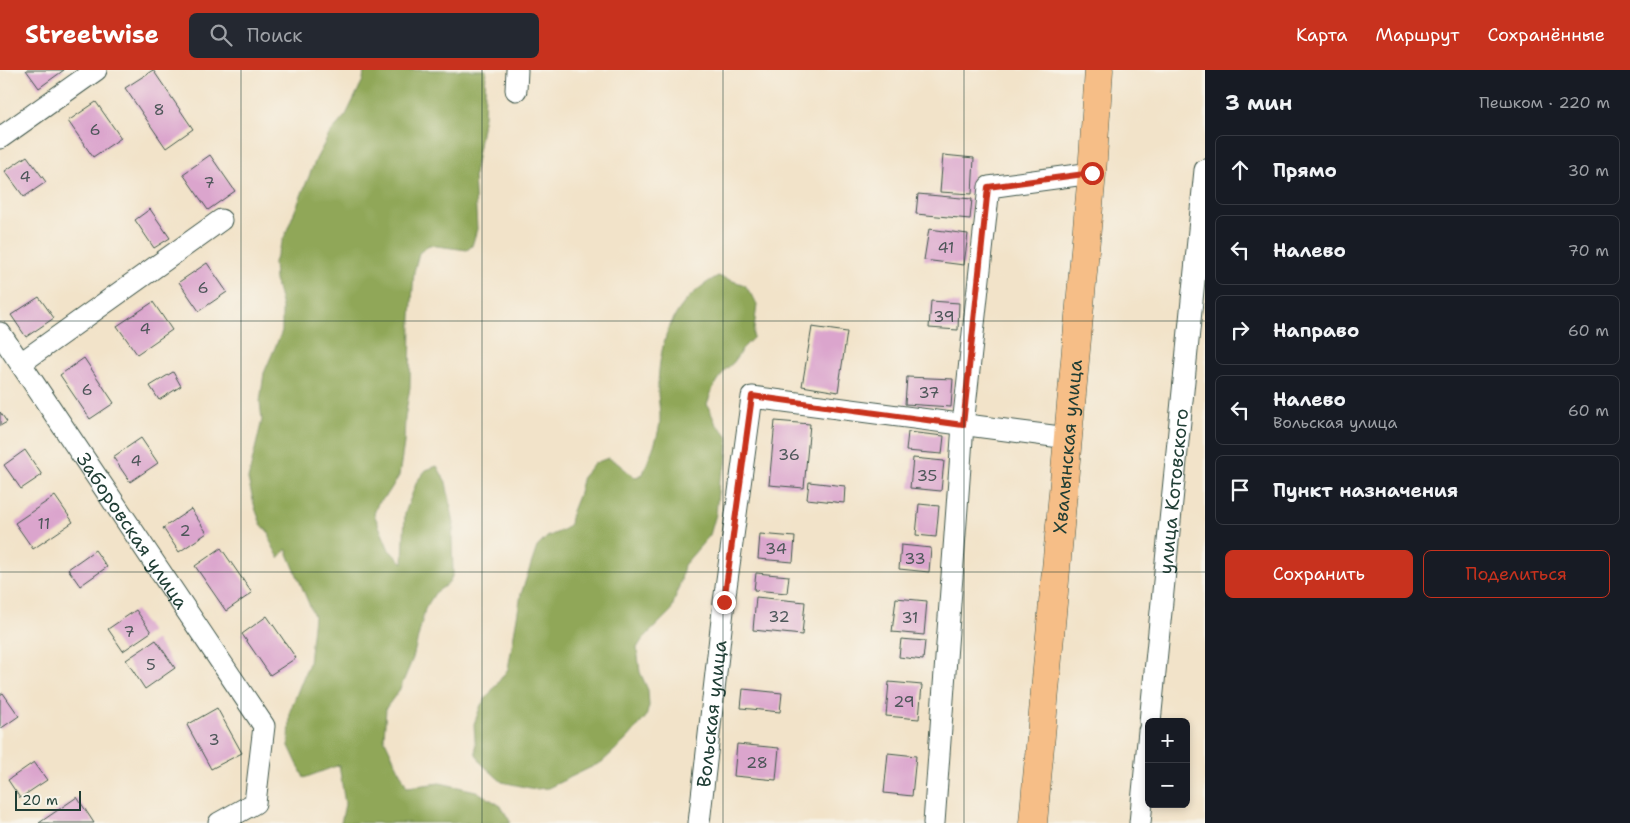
<!DOCTYPE html>
<html lang="ru">
<head>
<meta charset="utf-8">
<style>
  body { margin:0; font-family:"Shantell Sans",sans-serif; background:#242831; color:#f1f3f6 }
  .controls { position:absolute; right:15px; bottom:15px; display:grid; overflow:hidden; border-radius:8px; box-shadow:0 2px 8px #0003 }
  .controls button { width:45px; height:45px; display:grid; place-items:center; padding:0; border:0; border-bottom:1px solid #363941; background:#171b24; color:#f1f3f6; font:25px sans-serif }
  .scale { position:absolute; left:15px; bottom:12px; width:66px; box-sizing:border-box; padding-left:5px; border:2px solid #1f3d34; border-top:0; font-size:14px; line-height:18px; white-space:nowrap; color:#1f3d34; -webkit-text-stroke:4px #f7f3e8; paint-order:stroke }
  .stop { position:absolute; width:15px; height:15px; margin:-11px; border:4px solid #c8321e; border-radius:50%; background:#fff }
  .stop.end { background:#c8321e; border-color:#fff; box-shadow:0 1px 5px #0008 }
  .list { margin:0; padding:0; list-style:none }
  h2 { display:flex; justify-content:space-between; align-items:center; height:65px; margin:0; padding:0 20px; font-size:21px }
  h2 small { font-size:16px; font-weight:400; color:#9ea1a6 }
  .list li { display:grid; grid-template-columns:32px 1fr auto; gap:15px; align-items:center; box-sizing:border-box; height:70px; margin:0 10px 10px; padding:0 10px; border:1px solid #363941; border-radius:8px }
  .list b { display:block; font-size:19px; white-space:nowrap }
  .list p { margin:0; font-size:16px; white-space:nowrap; color:#9ea1a6 }
  .list em { font-size:16px; font-style:normal; color:#9ea1a6 }
  .actions { display:flex; gap:10px; padding:15px 20px }
  .actions a { flex:1; padding:11px 0; border:1px solid #c8321e; border-radius:8px; text-align:center; font-size:18px; color:#c8321e }
  .actions .main { background:#c8321e; color:#fff }
  .icon { flex:none; width:28px; height:28px; fill:none; stroke:currentColor; stroke-width:2; stroke-linecap:round; stroke-linejoin:round }
  .map { position:relative; flex:none; width:1205px; height:753px; overflow:hidden }
  header { display:flex; align-items:center; gap:30px; box-sizing:border-box; height:70px; padding:0 25px; background:#c8321e; color:#fff }
  header strong { font-size:24px }
  nav { display:flex; gap:28px; margin-inline-start:auto; font-size:18px }
  .search { width:350px; height:45px; background:#242831; display:flex; align-items:center; gap:12px; box-sizing:border-box; padding:0 18px; border-radius:8px; color:#9ea1a6; font-size:19px }
  main { display:flex }
  aside { flex:1; background:#171b24 }
  .map>svg:first-child { display:block }
  .forest { fill:#90a759; stroke:#587246 }
  .building { fill:#dba5cd }
  .lines { fill:none; stroke-linecap:round; stroke-linejoin:round }
  .street-casing { stroke:#3f564a; stroke-width:23 }
  .primary-casing { stroke:#3f564a; stroke-width:29 }
  .street { stroke:#fff; stroke-width:21 }
  .primary { stroke:#f6be87; stroke-width:28 }
  .route { stroke:#c8321e; stroke-width:6 }
  .grid { fill:none; stroke:#1f3d34; stroke-width:1; stroke-opacity:0.55 }
  .labels { text-anchor:middle; stroke-width:4.5; stroke-linejoin:round; paint-order:stroke }
  .number-label { font-size:16px; fill:#4e575a }
  .street-label { font-size:19px; fill:#1f3d34; stroke:#f7f3e8 }
</style>
</head>
<body>
<header>
<strong>Streetwise</strong>
<div class="search"><svg class="icon" aria-label="search" viewBox="0 0 24 24"><circle cx="10" cy="10" r="6"/><path d="M15 15l6 6"/></svg>Поиск</div>
<nav><a>Карта</a><a>Маршрут</a><a>Сохранённые</a></nav>
</header>
<main>
<div class="map">
<svg width="1205" height="753" viewBox="0 0 1205 753">
  <rect width="100%" height="100%" fill="#f7f3e8"/>
  <filter id="ink" filterUnits="userSpaceOnUse"><feTurbulence type="fractalNoise" baseFrequency=".02" numOctaves="2"/><feDisplacementMap in="SourceGraphic" scale="10" xChannelSelector="R" yChannelSelector="G"/><feConvolveMatrix kernelMatrix="1 2 1 2 8 2 1 2 1" color-interpolation-filters="sRGB"/></filter>
  <filter id="wash" filterUnits="userSpaceOnUse"><feTurbulence type="fractalNoise" baseFrequency=".0096" numOctaves="4" result="noise"/><feDisplacementMap in="SourceGraphic" scale="20" xChannelSelector="R" yChannelSelector="G"/><feGaussianBlur stdDeviation="1.12" result="paint"/><feColorMatrix in="noise" values="0 0 0 0 0 0 0 0 0 0 0 0 0 0 0 0 0 1.4 0 .05"/><feComposite in="paint" operator="in"/></filter>
  <g filter="url(#wash)">
    <rect width="100%" height="100%" fill="#f2e3c9"/>
    <path class="forest" d="M364 0H486L484 46 474 105 477 159 472 176 467 180 429 175 419 183 414 202 411 247 410 317 405 348 404 373 399 406 387 425 378 433 374 444 389 480 403 493 405 443 417 411 426 400 437 396 446 412 454 454 452 467 453 504 449 513 435 523 425 539 413 588 400 619 386 638 384 668 407 717 440 713 476 721 501 736 511 753H341L345 734 339 695 304 708 289 676 290 641 309 593 314 546 286 479 279 488 270 471V464L261 454 255 438 248 409 262 350 260 332 264 303 282 261V237L275 210 274 192 316 89 330 63 346 45 363 10Z
      M718 206 745 215 757 234 753 268 742 279 734 292 725 300 713 318 707 334 716 354 724 361 728 369 726 395 719 411 716 444 710 465 684 495 681 510 671 541 642 570 637 578 640 602 648 620 649 636 646 647 627 669 602 692 548 718 535 719 502 712 481 693 476 684 474 654 481 635 508 599 521 524 537 477 547 467 563 460 570 454 572 441 578 426 583 406 595 393 608 388 616 392 633 406 636 407 643 404C649 387 657 372 660 353 661 341 657 327 658 315 660 266 674 230 718 206Z"/>
    <g id="blocks">
      <path class="building" d="M26 0H64L39 18Z
        M153 0 193 59 166 78 125 18Z
        M96 32 121 68 93 87 68 51Z
        M210 85 235 121 208 140 183 104Z
        M943 85 974 88 972 124 940 122Z
        M27 86 46 112 24 127 5 101Z
        M918 124 972 129 970 149 916 144Z
        M150 139 170 168 154 178 135 150Z
        M929 159 968 164 964 195 924 190Z
        M207 193 227 222 199 241 179 212Z
        M39 227 54 248 26 267 11 245Z
        M931 231 959 233 958 260 929 258Z
        M153 232 172 260 137 284 117 256Z
        M812 257 847 262 838 322 802 316Z
        M84 288 114 333 90 349 60 305Z
        M173 302 181 316 159 330 150 316Z
        M907 307 953 309 951 337 905 334Z
        M0 342 7 352 0 356Z
        M775 351 810 354 804 418 769 415Z
        M908 362 944 366 942 384 906 381Z
        M141 368 158 393 130 412 113 387Z
        M25 380 42 405 21 419 4 395Z
        M913 388 944 391 941 421 910 418Z
        M809 412 845 416 844 433 807 429Z
        M55 426 73 452 33 479 15 453Z
        M919 434 939 436 936 467 916 465Z
        M191 439 207 463 179 482 163 458Z
        M760 464 795 467 793 492 758 489Z
        M901 475 931 478 929 502 899 499Z
        M221 478 252 523 226 541 195 496Z
        M95 480 107 497 80 516 68 499Z
        M756 503 789 506 787 523 754 520Z
        M756 527 805 532 802 565 753 560Z
        M896 528 927 531 924 565 892 562Z
        M136 540 151 562 123 581 108 559Z
        M267 546 296 588 270 605 242 564Z
        M901 569 925 571 923 590 899 587Z
        M156 570 175 598 145 619 126 590Z
        M889 612 922 615 919 649 886 646Z
        M743 619 782 623 780 642 741 638Z
        M3 623 19 646 0 659V625Z
        M217 638 242 683 211 699 187 655Z
        M737 674 779 678 776 710 734 706Z
        M888 683 916 686 912 726 884 723Z
        M34 692 47 710 20 728 8 710Z
        M77 727 94 753H39Z"/>
    </g>
  </g>
  <g filter="url(#ink)">
    <use href="#blocks" fill-opacity="0" stroke="#3f564a" stroke-width="1"/>
    <g class="lines">
      <g class="street-casing">
        <g id="street">
          <path d="M516 20 517 0"/>
          <path d="M0 68 96 0"/>
          <path id="s1" d="M0 263 264 656 255 733 219 753"/>
          <path d="M21 293 221 150"/>
          <path id="s2" d="M1150 652 1205 100"/>
          <path id="s3" d="M699 753 724 532 752 327 1068 368"/>
          <path d="M934 753 963 355 989 117 1092 103"/>
          <path d="M1140 753 1149 661"/>
        </g>
      </g>
      <g class="primary-casing">
        <g id="primary">
          <path id="s4" d="M1033 753 1092 103 1099 0"/>
        </g>
      </g>
      <use href="#street" class="street"/>
      <use href="#primary" class="primary"/>
    </g>
  </g>
  <g class="lines" filter="url(#ink)">
    <path class="route" d="M724 532 752 326 963 355 988 117 1092 103"/>
  </g>
  <path class="grid" d="M241 0V753M482 0V753M723 0V753M964 0V753M0 251H1205M0 502H1205"/>
  <g class="labels">
    <g class="number-label">
      <text x="159" y="45">8</text>
      <text x="95" y="65">6</text>
      <text x="25" y="112">4</text>
      <text x="209" y="118">7</text>
      <text x="946" y="183">41</text>
      <text x="203" y="223">6</text>
      <text x="944" y="252">39</text>
      <text x="145" y="264">4</text>
      <text x="87" y="325">6</text>
      <text x="929" y="328">37</text>
      <text x="789" y="390">36</text>
      <text x="136" y="396">4</text>
      <text x="927" y="411">35</text>
      <text x="44" y="459">11</text>
      <text x="185" y="466">2</text>
      <text x="776" y="484">34</text>
      <text x="915" y="494">33</text>
      <text x="779" y="552">32</text>
      <text x="910" y="553">31</text>
      <text x="129" y="567">7</text>
      <text x="151" y="600">5</text>
      <text x="904" y="637">29</text>
      <text x="214" y="675">3</text>
      <text x="757" y="698">28</text>
    </g>
    <g class="street-label">
      <text dy="7" stroke="none"><textPath href="#s4" startOffset="378">Хвалынская улица</textPath></text>
      <text dy="7" stroke="none"><textPath href="#s2" startOffset="232">улица Котовского</textPath></text>
      <text dy="7" stroke="none"><textPath href="#s1" startOffset="238">Заборовская улица</textPath></text>
      <text dy="7" stroke="none"><textPath href="#s3" startOffset="110">Вольская улица</textPath></text>
    </g>
  </g>
</svg>
<div class="controls">
<button>+</button>
<button>−</button>
</div>
<div class="scale">20 m</div>
<div class="stop" style="left:1092px;top:103px"></div>
<div class="stop end" style="left:724px;top:532px"></div>
</div>
<aside>
<h2>3 мин<small>Пешком · 220 m</small></h2>
<ul class="list">
<li><svg class="icon" aria-label="ahead" viewBox="0 0 24 24"><path d="M12 20V5M6 11l6-6 6 6"/></svg><div><b>Прямо</b></div><em>30 m</em></li>
<li><svg class="icon" aria-label="left" viewBox="0 0 24 24"><path d="M17 20v-9H6M10 6l-5 5 5 5"/></svg><div><b>Налево</b></div><em>70 m</em></li>
<li><svg class="icon" aria-label="right" viewBox="0 0 24 24"><path d="M7 20v-9h11M14 6l5 5-5 5"/></svg><div><b>Направо</b></div><em>60 m</em></li>
<li><svg class="icon" aria-label="left" viewBox="0 0 24 24"><path d="M17 20v-9H6M10 6l-5 5 5 5"/></svg><div><b>Налево</b><p>Вольская улица</p></div><em>60 m</em></li>
<li><svg class="icon" aria-label="arrive" viewBox="0 0 24 24"><path d="M6 21V4h12l-3 4 3 4H6"/></svg><div><b>Пункт назначения</b></div></li>
</ul>
<div class="actions"><a class="main">Сохранить</a><a>Поделиться</a></div>
</aside>
</main>
</body>
</html>
